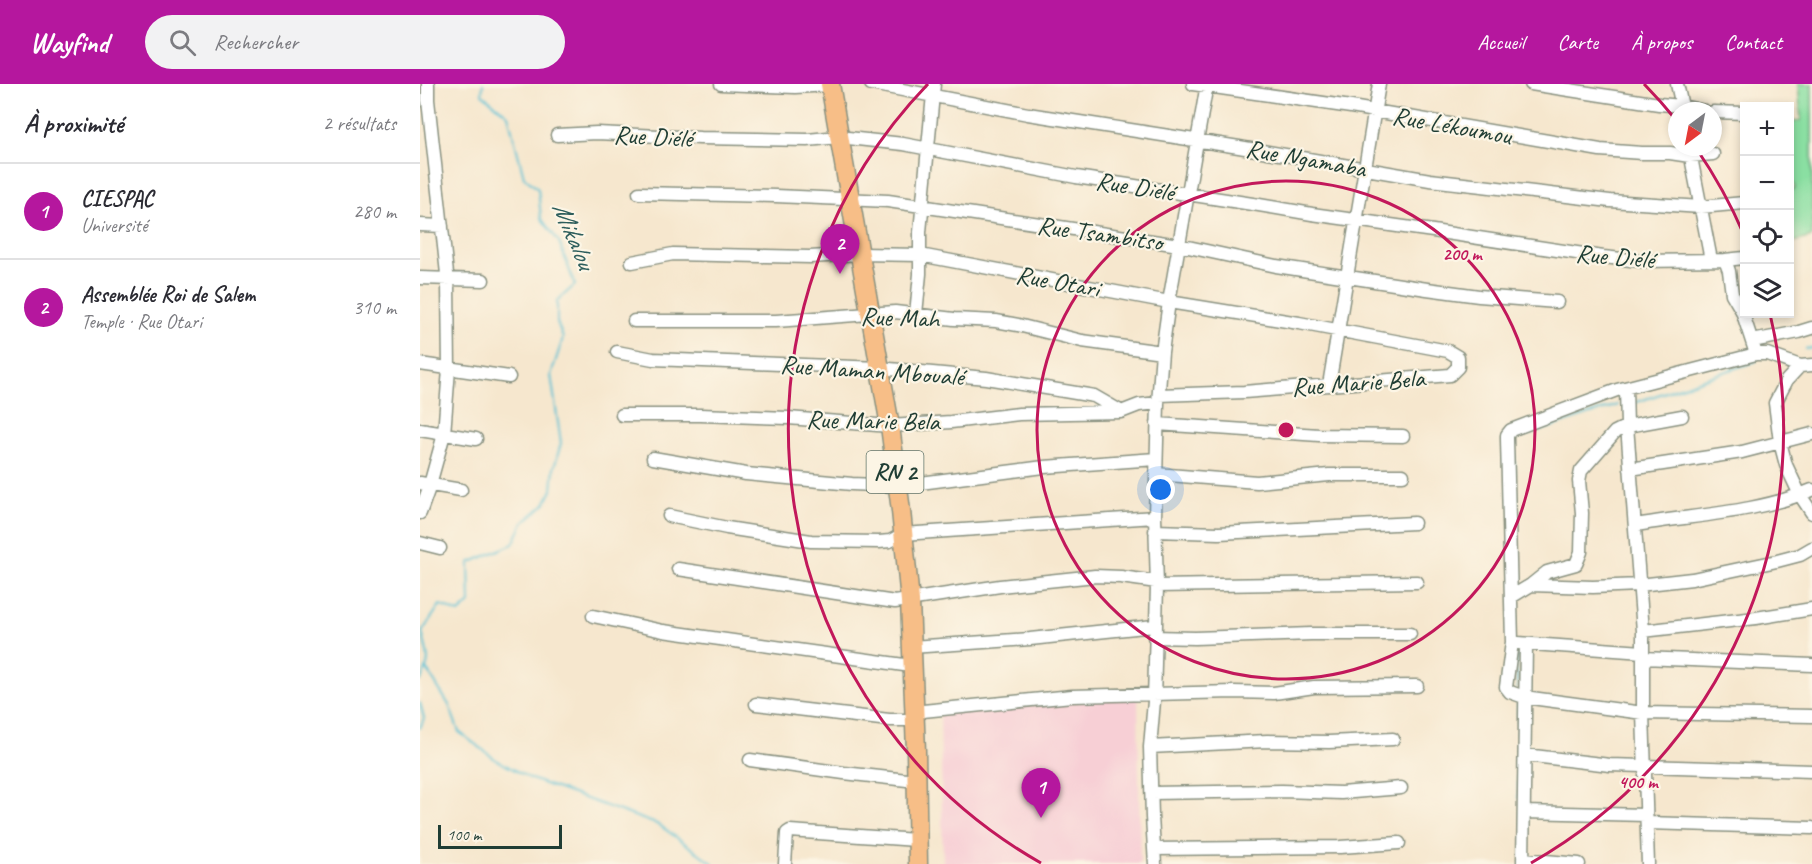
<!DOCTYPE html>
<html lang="fr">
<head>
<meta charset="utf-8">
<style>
  body { margin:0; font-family:Caveat,sans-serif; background:#f2f2f3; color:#2b2b33 }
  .controls { position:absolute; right:18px; top:18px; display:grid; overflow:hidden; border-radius:0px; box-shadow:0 3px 9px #0003 }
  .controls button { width:54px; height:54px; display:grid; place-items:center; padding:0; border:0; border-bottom:2px solid #e1e1e2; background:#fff; color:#2b2b33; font:30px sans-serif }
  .compass { position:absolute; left:1248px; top:18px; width:54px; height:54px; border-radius:50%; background:#fff; box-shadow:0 3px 9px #0003; rotate:212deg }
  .scale { position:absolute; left:18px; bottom:15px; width:124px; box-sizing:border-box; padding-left:6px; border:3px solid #1f3d34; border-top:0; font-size:16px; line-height:21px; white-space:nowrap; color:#1f3d34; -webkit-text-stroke:4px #fcf5e5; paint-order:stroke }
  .you { position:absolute; left:741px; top:406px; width:21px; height:21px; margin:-15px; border:4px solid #fff; border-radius:50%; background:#1a73e8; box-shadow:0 0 0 9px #1a73e833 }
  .badge { display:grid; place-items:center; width:39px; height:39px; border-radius:50%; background:#b5179e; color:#fff; font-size:20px; font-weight:700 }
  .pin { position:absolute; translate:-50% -50px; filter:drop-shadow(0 2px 3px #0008) }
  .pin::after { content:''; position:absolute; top:32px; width:21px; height:18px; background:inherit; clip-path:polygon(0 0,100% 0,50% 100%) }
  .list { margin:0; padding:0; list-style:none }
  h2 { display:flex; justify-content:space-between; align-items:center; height:78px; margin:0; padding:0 24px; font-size:26px }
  h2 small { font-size:20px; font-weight:400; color:#7c7c81 }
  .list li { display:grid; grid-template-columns:39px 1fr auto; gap:18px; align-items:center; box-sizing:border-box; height:96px; padding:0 24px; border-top:2px solid #e1e1e2 }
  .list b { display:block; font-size:22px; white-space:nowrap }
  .list p { margin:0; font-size:20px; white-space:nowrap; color:#7c7c81 }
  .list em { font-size:20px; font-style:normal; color:#7c7c81 }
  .icon { flex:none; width:33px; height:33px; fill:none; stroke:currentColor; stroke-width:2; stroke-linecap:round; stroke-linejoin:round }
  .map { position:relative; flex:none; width:1392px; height:780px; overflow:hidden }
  header { display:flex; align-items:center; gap:36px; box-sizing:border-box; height:84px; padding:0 30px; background:#b5179e; color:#fff }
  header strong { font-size:28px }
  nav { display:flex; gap:33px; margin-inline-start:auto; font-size:21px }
  .search { width:420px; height:54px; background:#f2f2f3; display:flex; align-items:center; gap:15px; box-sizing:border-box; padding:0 21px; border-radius:33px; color:#7c7c81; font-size:22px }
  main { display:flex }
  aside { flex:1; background:#fff }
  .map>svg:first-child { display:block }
  .built { fill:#f7cfd5 }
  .green { fill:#8adfa2; stroke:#548e6b; stroke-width:1.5 }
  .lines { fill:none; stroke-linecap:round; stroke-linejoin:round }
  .stream { stroke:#58c0d4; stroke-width:2 }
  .minor-casing { stroke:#8a9281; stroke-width:15 }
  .highway-casing { stroke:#8a9281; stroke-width:21 }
  .minor { stroke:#fff; stroke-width:12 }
  .highway { stroke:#f7be87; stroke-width:18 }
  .ring { fill:none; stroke:#c2185b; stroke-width:3 }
  .labels { text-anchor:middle; stroke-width:4.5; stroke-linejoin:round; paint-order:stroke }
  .shield { fill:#fcf5e5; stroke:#617469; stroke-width:1.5 }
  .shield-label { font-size:24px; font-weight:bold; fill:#1f3d34 }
  .street-label { font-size:26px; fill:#1f3d34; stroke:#fcf5e5 }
  .water-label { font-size:27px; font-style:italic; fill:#2d5e5c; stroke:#fcf5e5 }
  .centre { fill:#c2185b; stroke:#fcf5e5; stroke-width:3 }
  .ring-label { font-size:18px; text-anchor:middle; font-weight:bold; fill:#c2185b; stroke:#fcf5e5; stroke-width:4.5; stroke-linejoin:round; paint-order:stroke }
</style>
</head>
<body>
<header>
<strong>Wayfind</strong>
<div class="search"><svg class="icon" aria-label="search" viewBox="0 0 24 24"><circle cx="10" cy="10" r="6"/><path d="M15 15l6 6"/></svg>Rechercher</div>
<nav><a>Accueil</a><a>Carte</a><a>À propos</a><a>Contact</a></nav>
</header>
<main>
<aside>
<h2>À proximité<small>2 résultats</small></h2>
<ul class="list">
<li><span class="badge">1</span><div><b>CIESPAC</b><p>Université</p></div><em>280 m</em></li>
<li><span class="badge">2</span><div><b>Assemblée Roi de Salem</b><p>Temple · Rue Otari</p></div><em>310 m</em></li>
</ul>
</aside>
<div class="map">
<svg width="1392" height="780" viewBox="0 0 1392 780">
  <rect width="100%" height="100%" fill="#fcf5e5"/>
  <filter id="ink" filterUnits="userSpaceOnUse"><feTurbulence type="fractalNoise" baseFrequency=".0167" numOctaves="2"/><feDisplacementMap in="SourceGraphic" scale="12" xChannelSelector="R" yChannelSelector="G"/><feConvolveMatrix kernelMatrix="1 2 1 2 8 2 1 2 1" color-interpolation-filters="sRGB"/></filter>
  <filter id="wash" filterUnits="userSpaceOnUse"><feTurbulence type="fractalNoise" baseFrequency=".008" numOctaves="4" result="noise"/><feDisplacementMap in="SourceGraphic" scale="24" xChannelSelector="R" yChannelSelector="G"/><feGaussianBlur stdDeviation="1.35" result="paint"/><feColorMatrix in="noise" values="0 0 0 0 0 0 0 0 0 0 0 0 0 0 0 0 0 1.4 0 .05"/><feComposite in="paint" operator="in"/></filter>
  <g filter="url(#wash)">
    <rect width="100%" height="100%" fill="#f6e7ce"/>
    <path class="built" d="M718 613 720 780H523L520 628Z"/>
    <path class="green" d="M1378 0H1392V153L1370 159V107L1375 104 1370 92V39L1381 36Z"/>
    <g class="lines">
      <path class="stream" d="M1386 265 1392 264
        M1214 319 1336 277
        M1096 467 1094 355 1198 321
        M1097 568V604
        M7 586 29 621 39 648 75 675 111 695 239 741 294 780
        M0 597C13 576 7 570 2 548L20 521 39 529 50 519 49 479 93 460 103 439 125 420 132 406 134 384 141 359 131 291 143 254 137 238V217L155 201 139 158 121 134 118 105 104 93 88 31 62 10 63 0
        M0 619 4 634 0 644
        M1098 619V714"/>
    </g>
  </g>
  <g filter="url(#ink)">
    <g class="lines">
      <g class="minor-casing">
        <path id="minor" d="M301 0 375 3 410 1
          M451 0 608 30 819 63 1010 96 1190 117 1281 123 1324 119
          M773 0 931 23 1180 66 1222 69H1250L1270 72 1293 70
          M1111 0 1239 20 1262 22 1285 27
          M1257 0 1263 27
          M1293 28 1324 29
          M137 51 177 49 280 54 387 56 419 53 483 60 656 93 839 121 892 130 1013 147 1183 173 1220 177 1305 176 1324 174
          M1269 63 1291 176
          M219 109 356 112 468 117 759 161 856 182 1007 205 1059 212 1137 218
          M0 141 22 142
          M1305 176 1309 187 1312 210 1322 227 1336 270
          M212 178 253 170 390 173 440 170 500 171 749 218 879 239 1028 267 1038 273V283L1030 291 824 308 739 311
          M0 194 63 196
          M496 230 500 190V148L514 0
          M214 237H356L475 228 534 235 576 237 598 241 662 257 742 268
          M1332 257 1379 248 1392 244
          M197 268 233 275 459 284 566 294 674 312 700 327
          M0 280 89 293
          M1392 281 1380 282 1367 296 1355 319 1360 358 1366 381 1380 411 1392 429
          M1380 282 1347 270H1336L1197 306 1091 346 1087 351V355L1092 558 1086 603 1090 608 1104 613 1223 629 1392 632
          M909 301 959 0
          M1206 304 1207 342 1223 547V629L1228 780
          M202 331H280L368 334 470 342 531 338 599 330 701 328 719 321 738 319
          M737 340 899 351 983 352
          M0 346 56 355
          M233 374 326 390 432 400 477 402 624 383 736 375
          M1210 385 1322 368 1392 350
          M736 390 837 398 909 391H983
          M0 399 41 406
          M0 429 9 404 24 350 29 285 28 199 8 16V0
          M249 432 307 444 391 457 459 458 470 457 483 450 735 433
          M1216 441C1274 431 1337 429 1392 406
          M735 447 799 449 994 439
          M0 459 20 464
          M258 485 475 518 580 502 675 492 701 493 737 498
          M1112 500 1127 488 1156 480 1161 468 1162 429 1159 397 1161 387 1195 348 1207 342 1262 332
          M737 502 997 498
          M1091 513 1111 501 1173 503 1219 501 1272 495 1357 477 1380 471 1392 464
          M173 532 243 547 491 582
          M1223 547 1336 534 1392 525
          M734 553 775 554 891 550H990
          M1098 559 1223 568
          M491 563 610 555 734 542
          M1223 574 1392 581
          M336 620 469 636H494
          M493 628 652 612 814 608 854 609 894 603 997 602
          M730 663 847 657 909 658 973 655
          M1105 671 1190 681 1392 687
          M330 676 424 689 496 697
          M732 709 862 707 921 709 981 704
          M1104 728 1226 731
          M1227 739 1392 744
          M734 765 920 763 979 759
          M1103 775 1159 780
          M365 780 367 749 370 747 496 756
          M735 780 732 733 730 663 734 617 737 502 735 433 738 319 742 268 749 218 787 0
          M1103 780 1106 560"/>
      </g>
      <g class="highway-casing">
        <path id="highway" d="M410 0 470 342 481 427 490 517 496 667 498 780"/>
      </g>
      <use href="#minor" class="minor"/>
      <use href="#highway" class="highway"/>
    </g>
  </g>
  <g class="ring">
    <circle cx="866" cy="346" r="249"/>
    <path d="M621 779A498 498 0 0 1 508 0M1224 0A498 498 0 0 1 1256 36M1276 64A498 498 0 0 1 1324 151M1350 230A498 498 0 0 1 1111 779"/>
  </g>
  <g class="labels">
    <rect class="shield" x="446.5" y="367" width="57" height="42" rx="4.5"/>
    <g class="shield-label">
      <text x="475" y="396">RN 2</text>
    </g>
    <g class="street-label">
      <text transform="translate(1032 41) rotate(10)" y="9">Rue Lékoumou</text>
      <text transform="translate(233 52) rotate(3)" y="9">Rue Diélé</text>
      <text transform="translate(886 74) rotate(10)" y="9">Rue Ngamaba</text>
      <text transform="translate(715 102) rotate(9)" y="9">Rue Diélé</text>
      <text transform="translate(680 149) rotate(8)" y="9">Rue Tsambitso</text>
      <text transform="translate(1195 172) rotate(5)" y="9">Rue Diélé</text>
      <text transform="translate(638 197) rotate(10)" y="9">Rue Otari</text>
      <text transform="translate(480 233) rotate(2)" y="9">Rue Mah</text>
      <text transform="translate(452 286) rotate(4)" y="9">Rue Maman Mboualé</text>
      <text transform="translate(938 298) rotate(-4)" y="9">Rue Marie Bela</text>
      <text transform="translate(453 336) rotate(1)" y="9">Rue Marie Bela</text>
    </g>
    <g class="water-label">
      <text transform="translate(154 151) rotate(67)" y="9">Mikalou</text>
    </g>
  </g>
  <circle cx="866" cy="346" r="9" class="centre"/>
  <g class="ring-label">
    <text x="1042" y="176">200 m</text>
    <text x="1218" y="704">400 m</text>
  </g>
</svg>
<div class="controls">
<button>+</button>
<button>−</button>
<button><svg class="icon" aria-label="locate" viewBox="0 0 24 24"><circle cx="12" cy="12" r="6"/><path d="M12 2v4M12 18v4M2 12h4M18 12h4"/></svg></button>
<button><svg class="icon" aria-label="layers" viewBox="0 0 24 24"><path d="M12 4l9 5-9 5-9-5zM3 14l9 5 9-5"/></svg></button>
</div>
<svg class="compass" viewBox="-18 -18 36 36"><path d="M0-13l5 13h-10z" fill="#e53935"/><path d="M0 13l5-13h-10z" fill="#7c7c81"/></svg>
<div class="scale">100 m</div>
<div class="you"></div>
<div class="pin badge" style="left:621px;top:734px">1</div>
<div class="pin badge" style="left:420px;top:190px">2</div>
</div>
</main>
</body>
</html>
